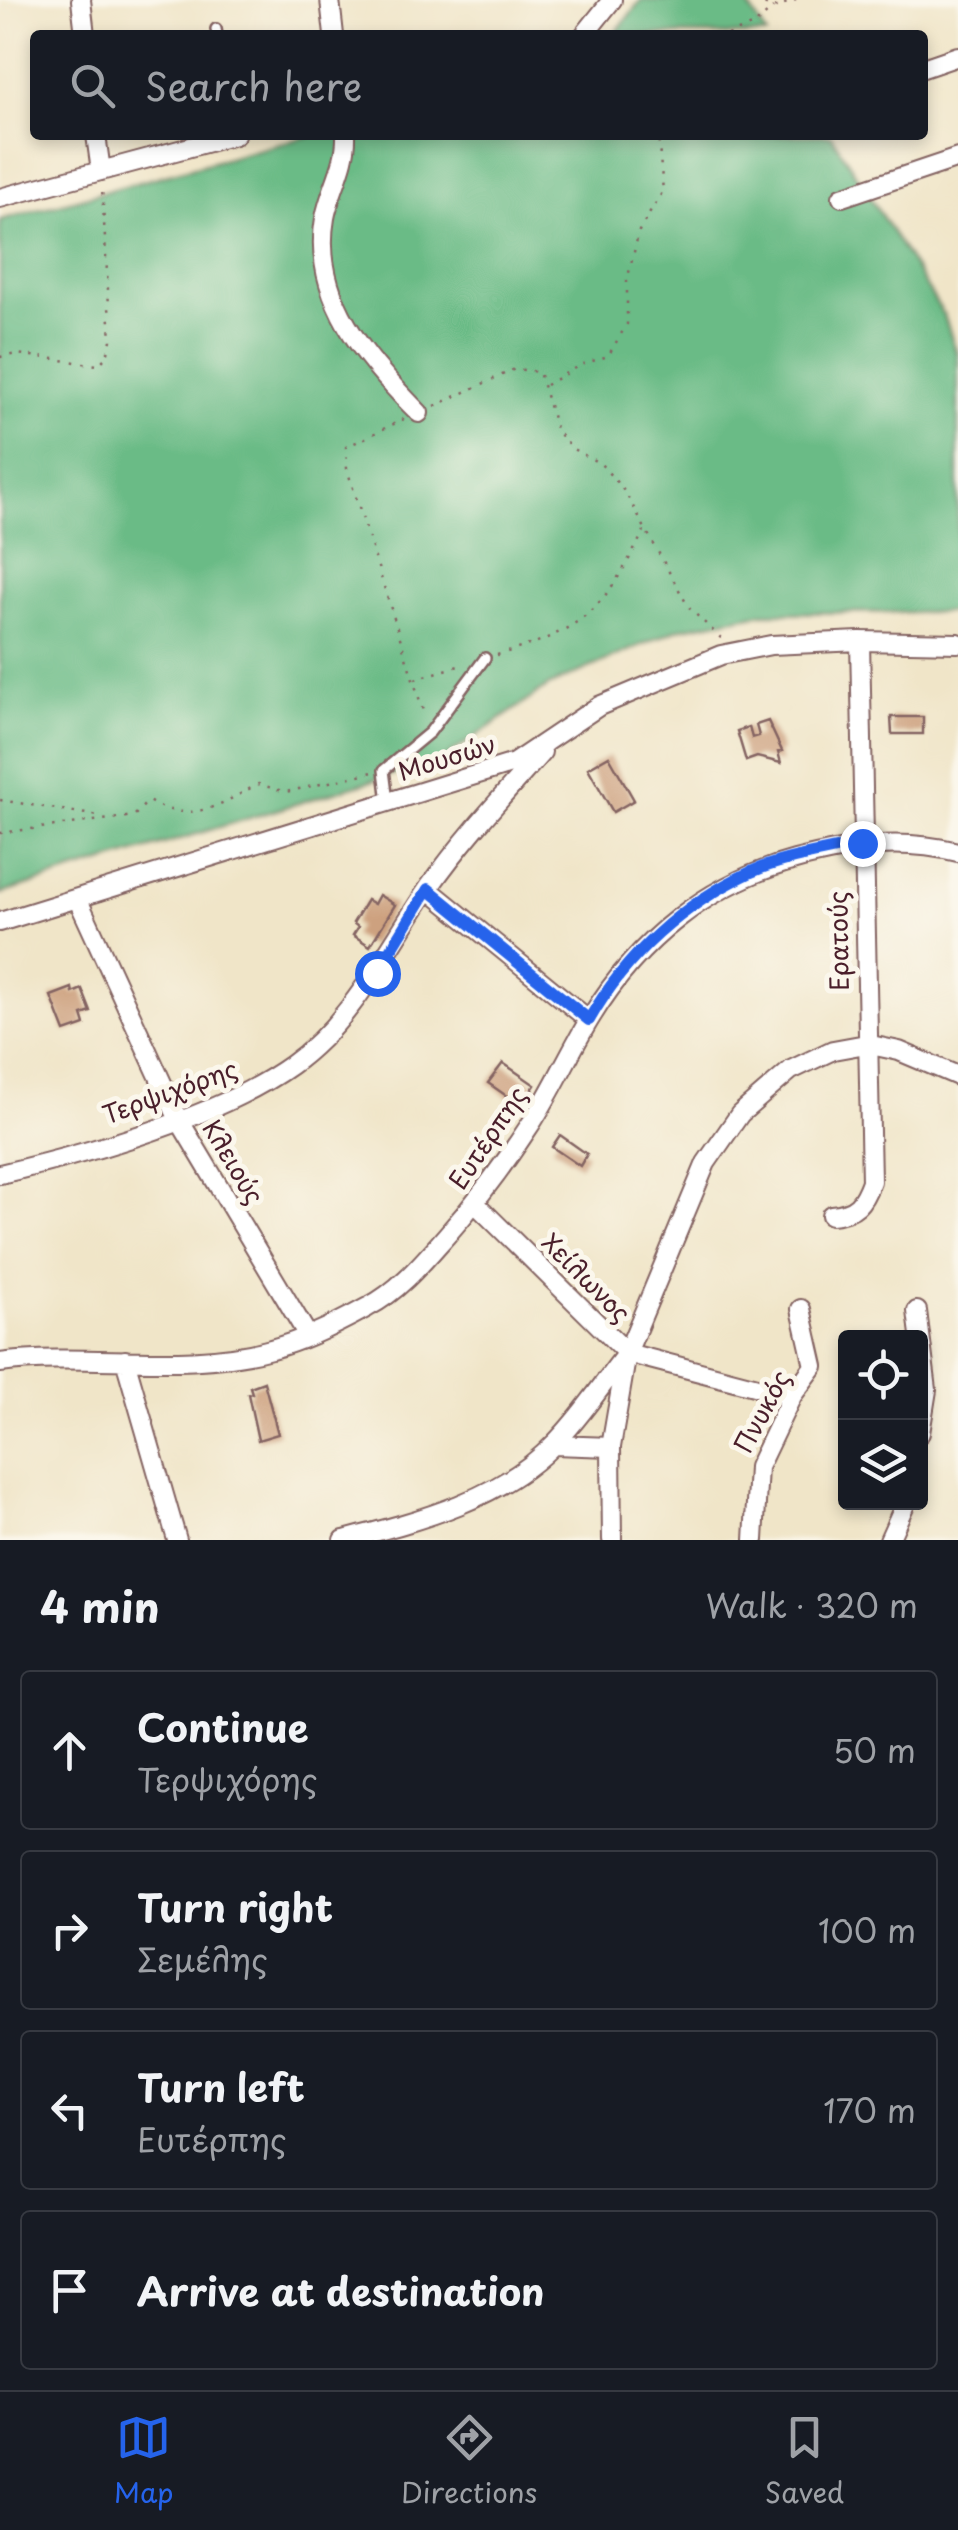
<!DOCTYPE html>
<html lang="en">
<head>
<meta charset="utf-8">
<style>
  body { margin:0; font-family:"Playpen Sans",sans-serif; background:#20242c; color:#f1f3f6 }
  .controls { position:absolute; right:30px; bottom:30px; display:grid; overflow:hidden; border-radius:10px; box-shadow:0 5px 15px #0003 }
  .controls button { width:90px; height:90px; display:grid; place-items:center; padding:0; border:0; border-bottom:2px solid #363941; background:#171b24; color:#f1f3f6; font:50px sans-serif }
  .stop { position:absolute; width:30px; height:30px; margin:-22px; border:8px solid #2563eb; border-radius:50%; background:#fff }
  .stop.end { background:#2563eb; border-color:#fff; box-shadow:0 2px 10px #0008 }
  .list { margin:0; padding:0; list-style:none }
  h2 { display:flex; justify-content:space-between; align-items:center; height:130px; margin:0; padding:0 40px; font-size:42px }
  h2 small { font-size:32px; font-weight:400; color:#9ea1a6 }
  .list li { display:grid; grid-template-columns:65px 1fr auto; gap:30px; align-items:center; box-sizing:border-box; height:160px; margin:0 20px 20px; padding:0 20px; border:2px solid #363941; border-radius:10px }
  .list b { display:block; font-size:38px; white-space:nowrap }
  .list p { margin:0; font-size:32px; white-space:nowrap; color:#9ea1a6 }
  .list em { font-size:32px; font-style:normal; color:#9ea1a6 }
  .icon { flex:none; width:55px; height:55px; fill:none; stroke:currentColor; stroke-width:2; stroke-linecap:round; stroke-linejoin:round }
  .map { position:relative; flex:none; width:958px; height:1540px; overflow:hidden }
  .search { position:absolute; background:#171b24; box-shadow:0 5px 15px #0003; left:30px; right:30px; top:30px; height:110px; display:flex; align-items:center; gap:25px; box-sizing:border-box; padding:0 35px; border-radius:10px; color:#9ea1a6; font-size:38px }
  .sheet { height:850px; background:#171b24 }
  nav { display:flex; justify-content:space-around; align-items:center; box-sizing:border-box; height:140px; border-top:2px solid #363941; background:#171b24; font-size:28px; color:#9ea1a6 }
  nav a { display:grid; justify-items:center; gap:5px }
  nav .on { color:#2563eb }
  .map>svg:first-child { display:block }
  .forest { fill:#6bbb86; stroke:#5a6d58; stroke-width:2.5 }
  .building { fill:#cda17f }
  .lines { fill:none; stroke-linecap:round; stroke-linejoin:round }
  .lane-casing { stroke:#846462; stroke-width:14 }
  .street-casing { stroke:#846462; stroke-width:22 }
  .path { stroke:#846462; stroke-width:2.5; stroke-dasharray:2.5 8; stroke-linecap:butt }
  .lane { stroke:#fff; stroke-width:9 }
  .street { stroke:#fff; stroke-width:18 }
  .route { stroke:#2563eb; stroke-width:12 }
  .labels { text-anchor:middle; stroke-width:10; stroke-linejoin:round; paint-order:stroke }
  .street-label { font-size:25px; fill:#4a1f2b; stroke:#fbf7ec }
</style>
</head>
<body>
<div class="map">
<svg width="958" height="1540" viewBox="0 0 958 1540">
  <rect width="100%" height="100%" fill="#fbf7ec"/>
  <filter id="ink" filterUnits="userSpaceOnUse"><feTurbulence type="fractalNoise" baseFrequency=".01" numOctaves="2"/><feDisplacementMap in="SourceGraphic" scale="20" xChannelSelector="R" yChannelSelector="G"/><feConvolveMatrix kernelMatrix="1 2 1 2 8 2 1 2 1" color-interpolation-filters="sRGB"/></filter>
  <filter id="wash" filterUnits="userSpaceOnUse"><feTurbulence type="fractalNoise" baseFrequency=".0048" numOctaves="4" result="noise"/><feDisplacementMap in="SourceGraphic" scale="40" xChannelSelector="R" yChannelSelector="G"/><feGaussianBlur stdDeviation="2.25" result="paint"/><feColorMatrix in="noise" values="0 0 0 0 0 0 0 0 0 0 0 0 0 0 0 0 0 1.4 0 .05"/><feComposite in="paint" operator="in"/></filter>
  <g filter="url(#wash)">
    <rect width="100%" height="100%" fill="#f0e5c8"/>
    <path class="forest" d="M641 0H745L767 35H614Z
      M312 135H831L944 315 958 357V612L762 613 678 629 550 685 443 759 0 894V220Z"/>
    <g id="blocks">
      <path class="building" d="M891 717H923V734H892Z
        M768 721 782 751 778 752 781 763 757 757 746 761 737 731 749 727 752 738 759 736 756 725Z
        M609 756 634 800 613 812 588 768Z
        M379 895 395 905 370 946 353 935 358 927 353 923 367 900 374 904Z
        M72 988 73 993 82 989 91 1012 82 1015 85 1025 65 1032 51 996Z
        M503 1063 535 1085 521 1106 488 1083Z
        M560 1135 587 1154 580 1166 552 1147Z
        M264 1382 278 1434 258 1440 248 1394 252 1393 250 1387Z"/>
    </g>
  </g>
  <g filter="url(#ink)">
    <use href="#blocks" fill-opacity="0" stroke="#846462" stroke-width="2.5"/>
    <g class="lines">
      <g class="lane-casing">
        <path id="lane" d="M216 29 217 35
          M388 802 384 770 430 732 485 658"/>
      </g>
      <g class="street-casing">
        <path id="street" d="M81 0 85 35
          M330 0 334 35
          M584 35 612 0
          M923 68 958 56
          M96 135 101 171
          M346 135C347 164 330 190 325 218 311 297 367 361 419 413
          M842 197 958 158
          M0 198 235 135
          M428 889 589 1020
          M78 900 179 1120 307 1334
          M0 922 514 763 599 706 721 655 771 645 860 641 958 643
          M0 1174C89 1153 217 1118 291 1065 354 1020 387 948 430 886 463 839 504 795 542 752
          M475 1203 627 1353 792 1396
          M831 1215C856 1213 863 1203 871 1181L860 641
          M917 1311 927 1390 920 1433
          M125 1360 177 1540
          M0 1363C89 1352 184 1373 271 1349 303 1341 339 1323 368 1307 399 1291 423 1262 446 1236 477 1201 506 1162 532 1122 554 1088 570 1051 591 1017 638 940 708 883 795 860 852 845 900 838 958 852
          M554 1445 611 1447
          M344 1540C417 1521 501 1500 555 1443 580 1418 601 1386 623 1358
          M612 1540 611 1447 627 1353 706 1163 740 1114 791 1070 833 1050 866 1044 899 1051 958 1076
          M754 1540 758 1467 792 1396 814 1366 801 1309
          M889 1540 906 1502"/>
      </g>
      <path class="path" d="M755 0 773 8 796 0
        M728 35 756 24 773 8
        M0 357 17 354 98 365 107 356 111 340 102 188
        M546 385 580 365 608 356 627 324V281L639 231 663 191 658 135
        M435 406 515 369 539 372 557 432 573 449 601 464 625 492 689 608 723 640
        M404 419 346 447 347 469 425 717
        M497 655C582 631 604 610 644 531
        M415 679 465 664
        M0 800 99 816
        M0 833 134 816 148 801C191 825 220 805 258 784L286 792 373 772"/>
      <use href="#lane" class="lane"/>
      <use href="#street" class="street"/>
    </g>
  </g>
  <g class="lines" filter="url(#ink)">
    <path class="route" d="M377 973 428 889 589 1020C626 955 683 904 751 872 784 857 827 852 862 843"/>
  </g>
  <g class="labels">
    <g class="street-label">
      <text transform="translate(447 758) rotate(-17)" y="9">Μουσών</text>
      <text transform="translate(839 941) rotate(-91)" y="9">Ερατούς</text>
      <text transform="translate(170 1092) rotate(-20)" y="9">Τερψιχόρης</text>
      <text transform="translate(488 1138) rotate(-56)" y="9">Ευτέρπης</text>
      <text transform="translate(233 1162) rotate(59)" y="9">Κλειούς</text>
      <text transform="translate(586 1278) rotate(45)" y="9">Χείλωνος</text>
      <text transform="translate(762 1412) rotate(-62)" y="9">Πνυκός</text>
    </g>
  </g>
</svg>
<div class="controls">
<button><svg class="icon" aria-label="locate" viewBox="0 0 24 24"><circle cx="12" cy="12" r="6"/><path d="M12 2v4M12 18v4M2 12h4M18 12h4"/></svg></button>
<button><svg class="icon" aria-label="layers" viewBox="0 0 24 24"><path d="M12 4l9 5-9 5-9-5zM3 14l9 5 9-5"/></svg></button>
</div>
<div class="stop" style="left:377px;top:973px"></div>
<div class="stop end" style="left:862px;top:843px"></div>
<div class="search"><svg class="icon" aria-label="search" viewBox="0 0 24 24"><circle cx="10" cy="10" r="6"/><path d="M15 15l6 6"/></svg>Search here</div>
</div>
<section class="sheet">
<h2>4 min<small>Walk · 320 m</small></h2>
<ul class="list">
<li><svg class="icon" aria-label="ahead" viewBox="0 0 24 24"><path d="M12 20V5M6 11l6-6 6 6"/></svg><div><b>Continue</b><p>Τερψιχόρης</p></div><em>50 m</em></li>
<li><svg class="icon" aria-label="right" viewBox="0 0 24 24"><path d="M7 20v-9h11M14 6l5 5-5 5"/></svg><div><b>Turn right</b><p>Σεμέλης</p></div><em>100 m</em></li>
<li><svg class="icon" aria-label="left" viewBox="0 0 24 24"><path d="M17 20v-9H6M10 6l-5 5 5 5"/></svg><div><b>Turn left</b><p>Ευτέρπης</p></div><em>170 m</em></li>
<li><svg class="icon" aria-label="arrive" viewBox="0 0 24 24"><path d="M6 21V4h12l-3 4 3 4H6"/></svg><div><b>Arrive at destination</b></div></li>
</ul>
</section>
<nav>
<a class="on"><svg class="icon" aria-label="map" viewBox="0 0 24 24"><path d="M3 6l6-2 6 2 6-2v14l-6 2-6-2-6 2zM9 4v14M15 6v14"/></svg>Map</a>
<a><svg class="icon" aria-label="directions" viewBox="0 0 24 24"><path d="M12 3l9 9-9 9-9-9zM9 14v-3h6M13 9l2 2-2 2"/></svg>Directions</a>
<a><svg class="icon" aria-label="saved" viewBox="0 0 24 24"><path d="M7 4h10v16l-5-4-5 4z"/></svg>Saved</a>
</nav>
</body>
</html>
